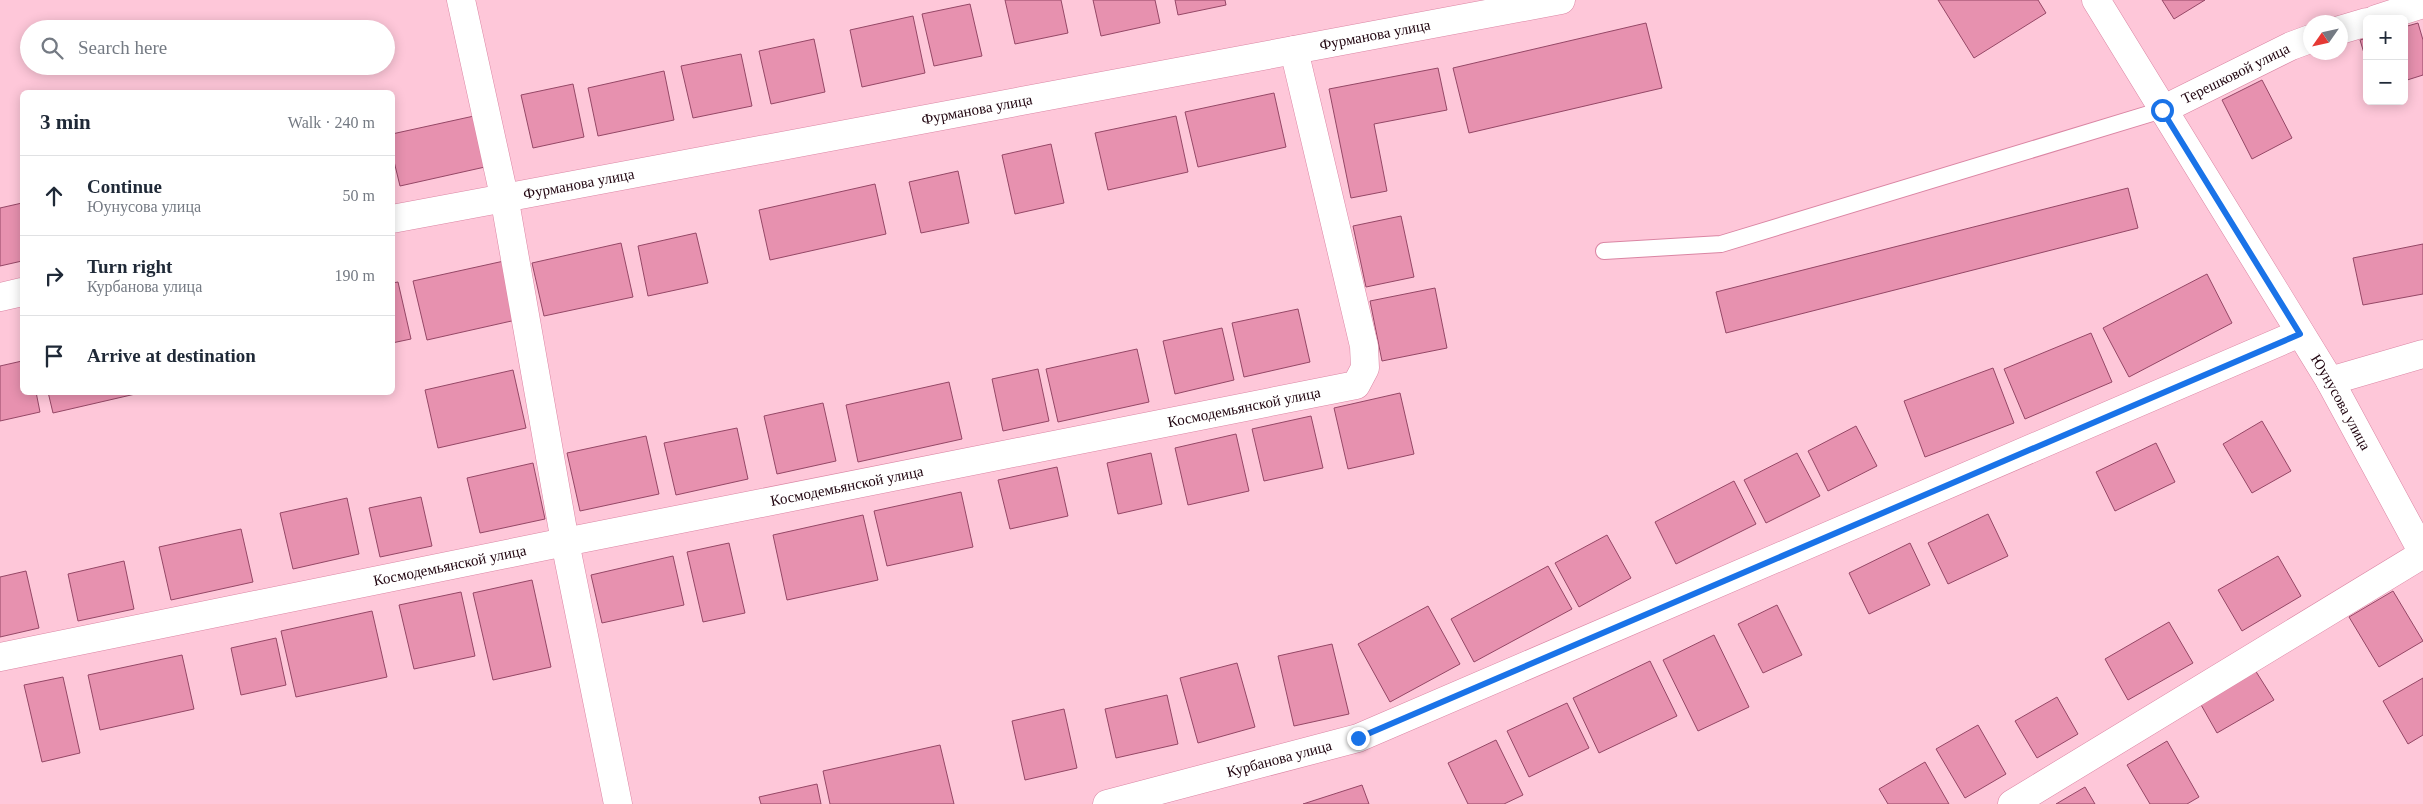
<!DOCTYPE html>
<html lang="en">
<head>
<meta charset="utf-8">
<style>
  body { margin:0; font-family:Georgia,serif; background:#f2f2f3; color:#1f2937 }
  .controls { position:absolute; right:15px; top:15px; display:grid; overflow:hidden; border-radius:8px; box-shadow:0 2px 12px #0003 }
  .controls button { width:45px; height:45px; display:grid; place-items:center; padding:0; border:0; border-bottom:1px solid #e0e1e3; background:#fff; color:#1f2937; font:25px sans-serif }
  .compass { position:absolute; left:2303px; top:15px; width:45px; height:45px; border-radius:50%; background:#fff; box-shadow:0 2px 12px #0003; rotate:236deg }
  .stop { position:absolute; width:15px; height:15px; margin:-11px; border:4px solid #1a73e8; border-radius:50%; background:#fff }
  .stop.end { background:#1a73e8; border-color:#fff; box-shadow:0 1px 5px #0008 }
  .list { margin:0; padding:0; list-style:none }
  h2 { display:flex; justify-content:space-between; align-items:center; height:65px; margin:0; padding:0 20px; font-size:21px }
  h2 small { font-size:16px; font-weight:400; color:#747a83 }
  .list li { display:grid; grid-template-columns:32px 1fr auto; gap:15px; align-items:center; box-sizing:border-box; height:80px; padding:0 20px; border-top:1px solid #e0e1e3 }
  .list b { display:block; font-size:19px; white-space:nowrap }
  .list p { margin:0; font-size:16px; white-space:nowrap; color:#747a83 }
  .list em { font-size:16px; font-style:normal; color:#747a83 }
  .icon { flex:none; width:28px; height:28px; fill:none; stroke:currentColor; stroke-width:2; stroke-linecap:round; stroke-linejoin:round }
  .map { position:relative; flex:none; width:2423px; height:804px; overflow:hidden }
  .search { position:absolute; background:#fff; box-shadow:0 2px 12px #0003; left:20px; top:20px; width:375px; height:55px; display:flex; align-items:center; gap:12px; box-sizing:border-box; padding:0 18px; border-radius:28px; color:#747a83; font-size:19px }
  .panel { position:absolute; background:#fff; box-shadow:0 2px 12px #0003; left:20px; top:90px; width:375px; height:305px; border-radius:8px }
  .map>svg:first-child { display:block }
  .building { fill:#e791af; stroke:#954766 }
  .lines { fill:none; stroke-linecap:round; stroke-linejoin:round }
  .service-casing { stroke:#da85a3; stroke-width:18 }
  .minor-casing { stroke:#da85a3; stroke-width:29 }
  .tertiary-casing { stroke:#da85a3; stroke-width:29 }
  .service { stroke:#fff; stroke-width:16 }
  .minor { stroke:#fff; stroke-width:28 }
  .tertiary { stroke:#fff; stroke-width:28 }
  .route { stroke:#1a73e8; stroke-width:6 }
  .labels { text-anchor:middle; stroke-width:4; stroke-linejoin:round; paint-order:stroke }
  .street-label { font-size:15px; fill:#1f030e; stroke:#fec7d9 }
</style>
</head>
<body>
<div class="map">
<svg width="2423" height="804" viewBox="0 0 2423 804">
  <rect width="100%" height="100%" fill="#fec7d9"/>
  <path class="building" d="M1005 0H1061L1068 33 1015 44Z
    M1093 0H1155L1160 23 1101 36Z
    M1175 0H1225L1226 5 1178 15Z
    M1938 0H2038L2046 13 1974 58Z
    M2162 0H2205L2174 19Z
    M970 4 982 56 934 66 922 14Z
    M913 16 925 73 862 87 850 30Z
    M1646 23 1662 88 1469 133 1453 68Z
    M2418 23 2423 40V75L2404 81V27Z
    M2367 38V63L2360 40Z
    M814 39 825 92 771 104 759 51Z
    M741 54 752 106 693 118 681 66Z
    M1438 68 1447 110 1374 124 1387 191 1351 198 1329 89Z
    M664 71 674 120 598 136 588 88Z
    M2262 80 2292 138 2252 159 2222 100Z
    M573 84 584 137 533 148 521 95Z
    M1274 93 1286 147 1198 167 1185 112Z
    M474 116 485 167 400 186 392 153V134Z
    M1176 116 1188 172 1108 190 1095 133Z
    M1051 144 1064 203 1015 214 1002 155Z
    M958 171 969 223 921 233 909 182Z
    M875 184 886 234 770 260 759 210Z
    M2128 188 2138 228 1726 333 1716 292Z
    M22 203V261L0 266V208Z
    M1401 216 1414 277 1366 287 1353 226Z
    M696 233 708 283 648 296 638 246Z
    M621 243 633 297 544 316 532 263Z
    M2423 244V294L2363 305 2353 258Z
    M504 261 516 320 427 340 413 281Z
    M2207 274 2232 323 2129 377 2103 328Z
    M398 282 411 339 392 343V283Z
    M1435 288 1447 348 1382 361 1370 301Z
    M1298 309 1310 362 1244 377 1232 323Z
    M1222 328 1234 380 1175 394 1163 341Z
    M2091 333 2112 382 2025 419 2004 369Z
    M1137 349 1149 402 1058 422 1046 369Z
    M22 361V392H36L40 412 0 421V366Z
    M1993 368 2014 423 1925 457 1904 401Z
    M1038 369 1049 421 1003 431 992 379Z
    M513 370 526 428 438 448 425 390Z
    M949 382 962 439 858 462 846 405Z
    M48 392H144L53 413Z
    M1400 393 1414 454 1348 469 1334 408Z
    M823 403 836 461 777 474 764 416Z
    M1311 416 1323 468 1264 481 1252 429Z
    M2262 421 2291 471 2252 493 2223 444Z
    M1856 426 1877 466 1828 491 1808 451Z
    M737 428 748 479 676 495 664 443Z
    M1236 434 1249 491 1188 505 1175 448Z
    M646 436 659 494 580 511 567 453Z
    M2156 443 2175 482 2115 511 2096 472Z
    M1151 453 1162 504 1118 514 1107 463Z
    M1797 453 1820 496 1766 523 1744 480Z
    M533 463 545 519 480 533 467 478Z
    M1057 467 1068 516 1010 529 998 480Z
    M1734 481 1756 524 1676 564 1655 522Z
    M961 492 973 547 887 566 874 511Z
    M421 497 432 546 380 557 369 508Z
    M347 498 359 554 293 569 280 513Z
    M1988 514 2008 556 1948 584 1928 543Z
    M863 515 878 580 787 600 773 535Z
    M241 529 253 582 171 600 159 547Z
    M1607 535 1631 578 1579 607 1555 563Z
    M729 543 745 613 703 622 687 552Z
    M1910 543 1930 585 1869 614 1849 573Z
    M673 556 684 605 602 623 591 575Z
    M2278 556 2301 596 2242 631 2218 590Z
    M124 561 134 609 78 621 68 574Z
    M1548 566 1572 609 1474 662 1451 619Z
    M26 571 39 628 0 637V577Z
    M532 580 551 667 493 680 473 593Z
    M2393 591 2423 641 2379 667 2349 617Z
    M461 592 475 656 414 669 399 605Z
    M1777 605 1802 655 1763 673 1738 624Z
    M1428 606 1460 664 1390 702 1358 644Z
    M372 611 387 677 296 697 281 631Z
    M2169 622 2193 663 2128 700 2105 659Z
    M1714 635 1749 707 1698 731 1663 660Z
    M276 638 286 685 241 695 231 648Z
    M1332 644 1349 714 1294 726 1278 656Z
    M182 655 194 709 100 730 88 675Z
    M1650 661 1677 716 1599 753 1573 698Z
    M1237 663 1255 727 1198 743 1180 678Z
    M2255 670 2274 700 2217 733 2200 703Z
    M63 677 80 753 42 762 24 685Z
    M2423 678V735L2408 744 2383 701Z
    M1167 695 1178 744 1116 758 1105 709Z
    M2057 697 2078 734 2037 758 2015 721Z
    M1567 703 1589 748 1529 777 1507 731Z
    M1064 709 1077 768 1025 780 1012 721Z
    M1978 725 2006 774 1965 798 1936 749Z
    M1496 740 1523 795 1504 804H1468L1448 763Z
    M2167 741 2199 797 2187 804H2150L2127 765Z
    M940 745 954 804H830L823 771Z
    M1925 762 1949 804H1888L1879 789Z
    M817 784 821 804H761L759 797Z
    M1362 785 1369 804H1303Z
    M2085 787 2095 804H2056Z"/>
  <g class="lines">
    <g class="service-casing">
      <path id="service" d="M1604 251 1721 244 2162 110"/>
    </g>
    <g class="minor-casing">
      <g id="minor">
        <path d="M461 0 504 196 565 542 618 804"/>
        <path d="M2376 19 2423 4"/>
        <path d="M2340 30 2367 22"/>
        <path id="s1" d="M2162 110 2291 46 2310 39"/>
        <path id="s2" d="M392 219 1561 0"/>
        <path d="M0 297 22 292"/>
        <path d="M2330 381 2423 354"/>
        <path id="s3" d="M0 657 565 542 1356 385 1365 368 1364 346 1294 50"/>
        <path id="s4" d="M1107 804 1358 738 2300 333"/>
        <path d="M2012 804 2423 554"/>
      </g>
    </g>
    <g class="tertiary-casing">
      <g id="tertiary">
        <path id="s5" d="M2096 0 2330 381 2423 553"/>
      </g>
    </g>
    <use href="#service" class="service"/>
    <use href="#minor" class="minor"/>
    <use href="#tertiary" class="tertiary"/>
  </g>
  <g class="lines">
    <path class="route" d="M1358 738 2300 334 2162 110"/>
  </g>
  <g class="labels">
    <g class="street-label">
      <text dy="5" stroke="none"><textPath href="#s2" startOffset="1000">Фурманова улица</textPath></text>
      <text dy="5" stroke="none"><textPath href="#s1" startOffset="82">Терешковой улица</textPath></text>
      <text dy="5" stroke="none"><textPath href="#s2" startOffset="595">Фурманова улица</textPath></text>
      <text dy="5" stroke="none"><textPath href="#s2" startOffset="190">Фурманова улица</textPath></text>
      <text dy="5" stroke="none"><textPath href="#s5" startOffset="471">Юунусова улица</textPath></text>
      <text dy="5" stroke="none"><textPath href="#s3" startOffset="1269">Космодемьянской улица</textPath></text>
      <text dy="5" stroke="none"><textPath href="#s3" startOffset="864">Космодемьянской улица</textPath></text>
      <text dy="5" stroke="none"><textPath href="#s3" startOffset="459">Космодемьянской улица</textPath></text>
      <text dy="5" stroke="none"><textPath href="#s4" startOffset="178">Курбанова улица</textPath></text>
    </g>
  </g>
</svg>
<div class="controls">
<button>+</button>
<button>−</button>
</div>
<svg class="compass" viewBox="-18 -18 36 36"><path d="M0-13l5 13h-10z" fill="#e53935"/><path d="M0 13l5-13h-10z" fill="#747a83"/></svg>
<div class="stop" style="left:2162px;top:110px"></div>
<div class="stop end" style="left:1358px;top:738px"></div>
<div class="search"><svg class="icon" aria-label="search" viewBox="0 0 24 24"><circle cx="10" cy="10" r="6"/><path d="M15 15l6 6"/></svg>Search here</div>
<section class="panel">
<h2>3 min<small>Walk · 240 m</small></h2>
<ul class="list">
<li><svg class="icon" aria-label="ahead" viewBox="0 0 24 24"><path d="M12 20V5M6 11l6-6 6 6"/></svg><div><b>Continue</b><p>Юунусова улица</p></div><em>50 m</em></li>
<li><svg class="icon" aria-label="right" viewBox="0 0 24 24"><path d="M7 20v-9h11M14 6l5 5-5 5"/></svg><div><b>Turn right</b><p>Курбанова улица</p></div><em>190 m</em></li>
<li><svg class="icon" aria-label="arrive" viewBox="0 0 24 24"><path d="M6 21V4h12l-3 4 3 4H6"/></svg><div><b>Arrive at destination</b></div></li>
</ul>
</section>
</div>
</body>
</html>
